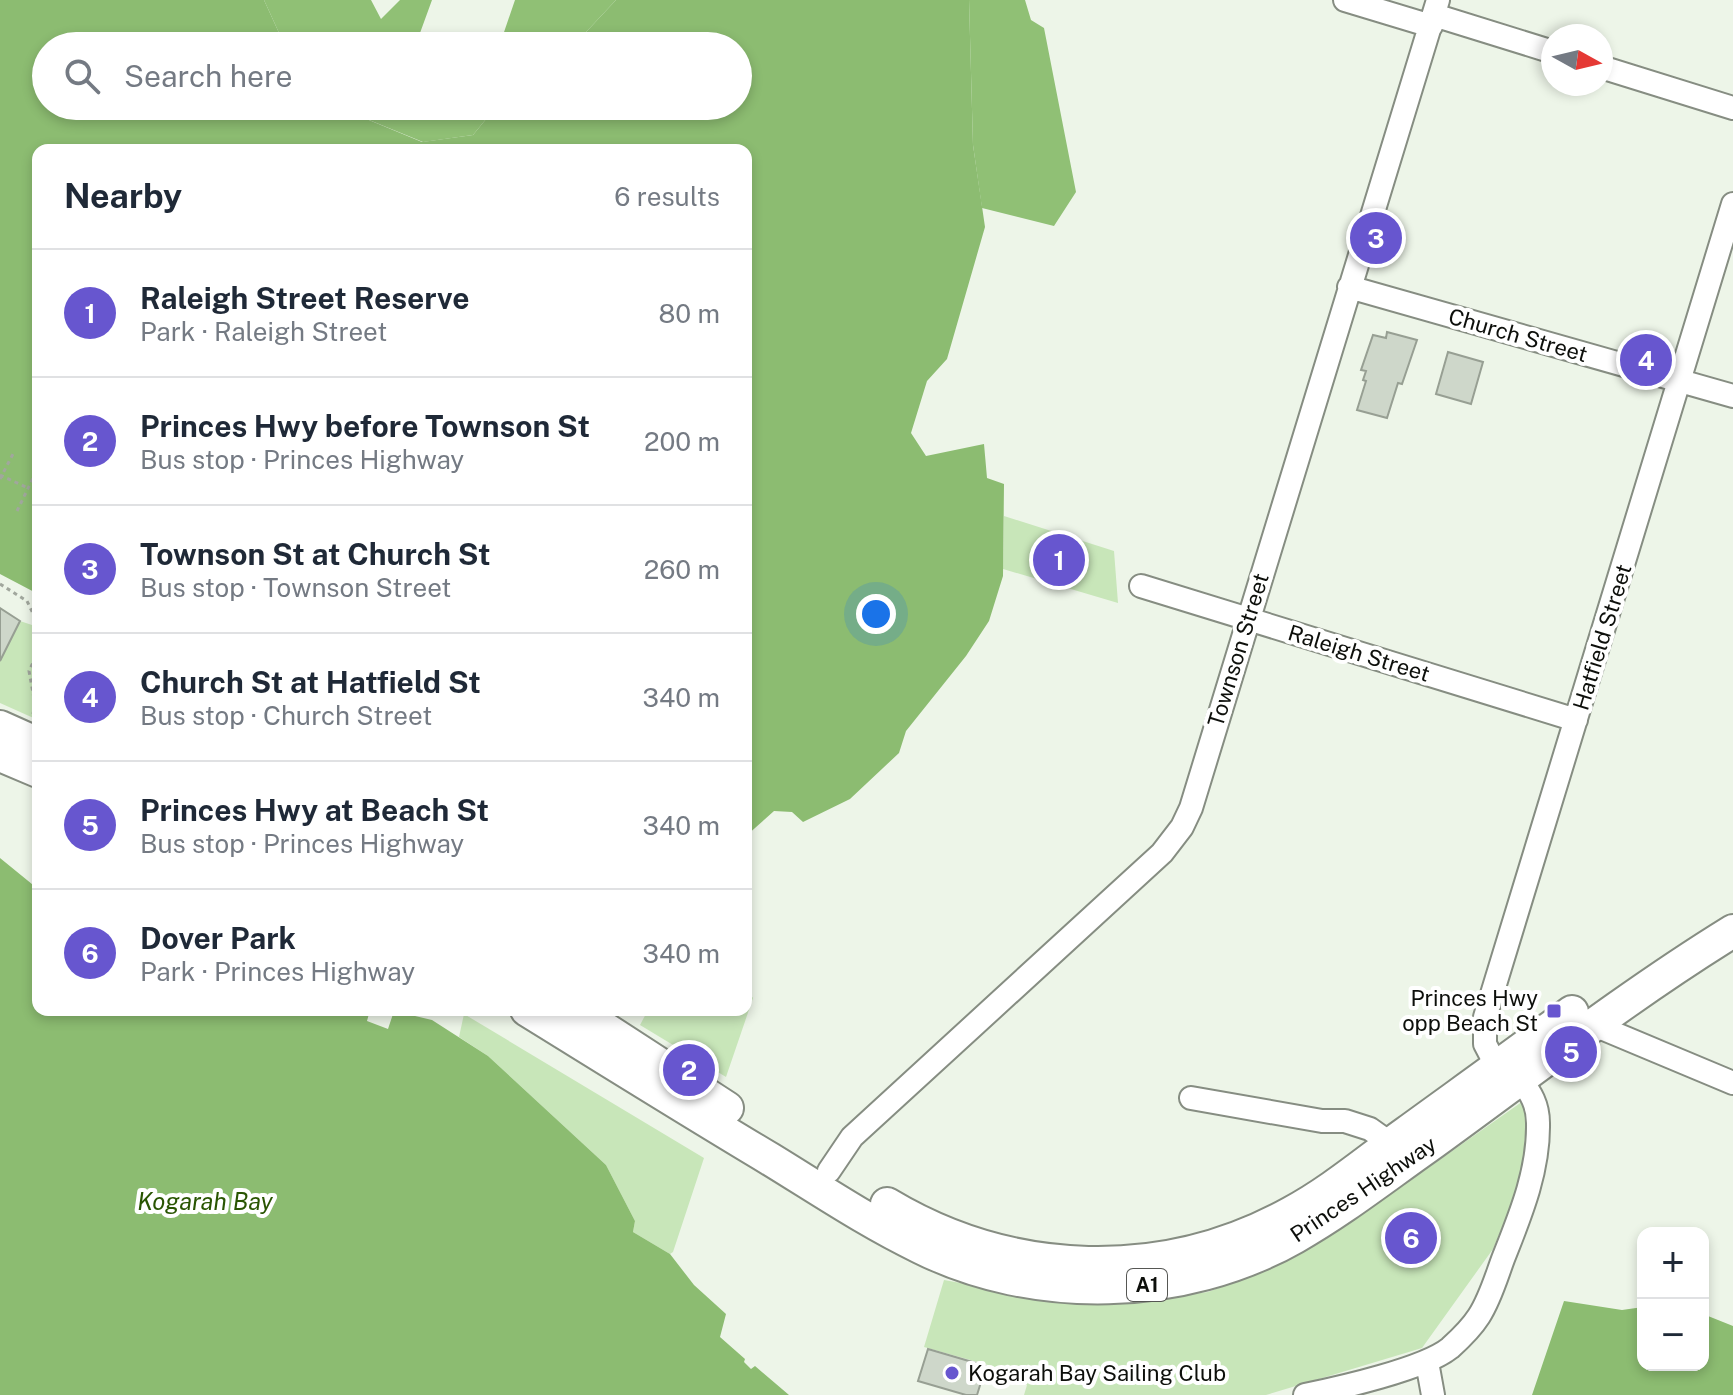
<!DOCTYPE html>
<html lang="en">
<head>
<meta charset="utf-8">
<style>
  body { margin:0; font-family:"Public Sans",sans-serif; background:#f2f2f3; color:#1f2937 }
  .controls { position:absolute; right:24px; bottom:24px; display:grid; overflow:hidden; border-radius:16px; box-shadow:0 4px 12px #0003 }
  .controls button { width:72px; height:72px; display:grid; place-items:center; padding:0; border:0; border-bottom:2px solid #e0e1e3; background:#fff; color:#1f2937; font:40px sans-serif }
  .compass { position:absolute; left:1541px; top:24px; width:72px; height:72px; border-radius:50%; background:#fff; box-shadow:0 4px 12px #0003; rotate:98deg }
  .you { position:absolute; left:876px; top:614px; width:28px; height:28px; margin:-20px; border:6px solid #fff; border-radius:50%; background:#1a73e8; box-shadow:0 0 0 12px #1a73e833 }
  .badge { display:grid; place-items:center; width:52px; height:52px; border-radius:50%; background:#6756cf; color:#fff; font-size:26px; font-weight:700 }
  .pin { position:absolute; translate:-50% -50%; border:4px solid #fff; box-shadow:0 2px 8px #0006 }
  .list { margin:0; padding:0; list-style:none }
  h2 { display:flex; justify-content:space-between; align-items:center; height:104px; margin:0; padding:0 32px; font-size:34px }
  h2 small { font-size:26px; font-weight:400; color:#747a83 }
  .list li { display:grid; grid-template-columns:52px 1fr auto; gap:24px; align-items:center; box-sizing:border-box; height:128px; padding:0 32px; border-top:2px solid #e0e1e3 }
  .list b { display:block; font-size:30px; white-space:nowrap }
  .list p { margin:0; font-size:26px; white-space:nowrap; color:#747a83 }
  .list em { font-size:26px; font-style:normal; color:#747a83 }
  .icon { flex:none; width:44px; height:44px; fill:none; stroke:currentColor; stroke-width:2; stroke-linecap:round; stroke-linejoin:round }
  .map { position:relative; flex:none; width:1733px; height:1395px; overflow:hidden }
  .search { position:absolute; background:#fff; box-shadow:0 4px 12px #0003; left:32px; top:32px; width:720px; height:88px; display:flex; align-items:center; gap:20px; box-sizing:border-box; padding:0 28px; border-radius:44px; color:#747a83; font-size:30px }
  .panel { position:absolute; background:#fff; box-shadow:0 4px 12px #0003; left:32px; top:144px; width:720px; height:872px; border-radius:16px }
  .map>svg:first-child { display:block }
  .green { fill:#c8e6b9 }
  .forest { fill:#90c075 }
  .water { fill:#8cbc71 }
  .building { fill:#ced7ca; stroke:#979f93; stroke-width:2 }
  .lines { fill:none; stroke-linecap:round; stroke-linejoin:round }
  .minor-casing { stroke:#868d82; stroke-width:26 }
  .highway-casing { stroke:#868d82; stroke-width:36 }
  .path { stroke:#a1a79d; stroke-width:3; stroke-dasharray:4 4; stroke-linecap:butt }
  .minor { stroke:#fff; stroke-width:22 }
  .highway { stroke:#fff; stroke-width:32 }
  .poi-dot { fill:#6756cf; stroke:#fff; stroke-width:3 }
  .labels { text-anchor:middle; stroke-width:8; stroke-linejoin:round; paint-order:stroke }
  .shield { fill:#fff; stroke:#565754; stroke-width:2 }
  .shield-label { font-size:20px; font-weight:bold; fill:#0d0f0b }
  .street-label { font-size:22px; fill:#0d0f0b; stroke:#fff }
  .poi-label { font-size:22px; fill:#0d0f0b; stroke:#fff; text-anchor:end }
  .water-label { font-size:24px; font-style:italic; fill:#295502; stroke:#fff }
</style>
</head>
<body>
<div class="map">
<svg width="1733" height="1395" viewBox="0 0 1733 1395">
  <rect width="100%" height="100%" fill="#edf5e8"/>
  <path class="green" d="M1004 516 1114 551 1118 603 1003 569Z
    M20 621 38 627V720L0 703V661Z
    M746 989 753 998 726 1077 640 1025 648 1010H746Z
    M464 1014 704 1158 673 1252 670 1254 633 1232 635 1221 606 1165 488 1056 459 1037Z
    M1529 1097 1521 1182 1493 1249 1422 1348 1266 1395H1024L1027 1385 988 1365 924 1347 944 1280 1061 1301 1118 1304 1208 1292 1268 1269 1344 1227Z"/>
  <path class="forest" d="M264 0H371L381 19 400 0H432L416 44 418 46H285Z
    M515 0H616L573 46H484L502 38Z
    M969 0H1025L1031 20 1044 28 1076 192 1054 226 982 208 973 145Z
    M343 106H503L491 113 473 135 423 142 352 113Z"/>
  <path class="water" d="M0 0H264L285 46H46V106H343L352 113 422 142 473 135 491 113 503 106H738V46H573L616 0H969L973 145 985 227 947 359 927 381 911 433 926 456 984 444 987 478 1004 484 1003 576 989 621 966 656 906 731 899 753 850 799 803 822 792 812 774 811 746 836V150H38V594L0 574Z
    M0 858 38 889V1010H370L367 1021 388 1029 394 1011 432 1020 488 1056 606 1165 635 1221 633 1232 670 1254 694 1285 726 1314 720 1337 745 1359 744 1362 751 1369 755 1366 789 1395H0Z
    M1564 1301 1622 1310 1643 1307V1365H1703V1314L1733 1326V1395H1532Z"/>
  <path class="building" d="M1387 332 1417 340 1402 384 1398 383 1387 418 1357 410 1366 381 1363 380 1366 371 1361 370 1373 335 1386 338Z
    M1448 352 1483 362 1471 404 1436 394Z
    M0 608 20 621 0 661Z
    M928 1349 986 1366 977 1395H966L918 1381Z"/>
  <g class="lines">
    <g class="minor-casing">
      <path id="minor" d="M1345 0 1431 26
        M1434 15 1553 52
        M1601 67 1733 108
        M1349 287 1733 396
        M1141 586 1576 720
        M1592 1024 1733 1083
        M1497 1067 1485 1044V1017L1733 204
        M1191 1098 1322 1121H1345L1370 1129 1391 1144
        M829 1171 852 1137 1162 853 1182 827 1191 808 1438 0
        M1427 1362 1433 1395
        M1305 1395C1339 1388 1424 1369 1450 1348 1460 1339 1472 1327 1479 1316 1490 1299 1496 1278 1503 1259 1520 1216 1539 1171 1538 1123 1538 1105 1531 1093 1520 1079"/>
    </g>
    <g class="highway-casing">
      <path id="highway" d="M0 727 38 744
        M0 755 38 771
        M527 1010C608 1060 688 1110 770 1159 819 1189 868 1222 920 1247 1034 1304 1183 1301 1295 1237 1341 1211 1383 1178 1427 1147 1528 1074 1626 997 1733 931
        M576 1010 727 1108
        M887 1204C1012 1279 1164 1283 1291 1213 1332 1191 1368 1160 1406 1133 1461 1093 1517 1053 1572 1012"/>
    </g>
    <path class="path" d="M0 475 28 488
      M0 479 14 452
      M17 511 38 468
      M0 584 27 601 38 624
      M33 714 35 704 29 671 38 652"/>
    <use href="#minor" class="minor"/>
    <use href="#highway" class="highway"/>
  </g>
  <g class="poi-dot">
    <rect x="1546" y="1003" width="16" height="16" rx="4"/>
    <circle cx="952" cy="1373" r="8"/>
  </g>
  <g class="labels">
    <rect class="shield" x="1127" y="1269" width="40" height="32" rx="6"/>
    <g class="shield-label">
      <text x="1147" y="1292">A1</text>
    </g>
    <g class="street-label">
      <text transform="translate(1518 335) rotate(16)" y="8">Church Street</text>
      <text transform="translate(1602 637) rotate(-73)" y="8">Hatfield Street</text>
      <text transform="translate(1238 650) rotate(-73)" y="8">Townson Street</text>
      <text transform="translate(1359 653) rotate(17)" y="8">Raleigh Street</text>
      <text transform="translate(1363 1189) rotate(-34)" y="8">Princes Highway</text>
    </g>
    <g class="poi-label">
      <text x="1538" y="1006">Princes Hwy<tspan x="1538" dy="25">opp Beach St</tspan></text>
      <text x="968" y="1381" text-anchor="start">Kogarah Bay Sailing Club</text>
    </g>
    <g class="water-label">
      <text x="205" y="1210">Kogarah Bay</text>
    </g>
  </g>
</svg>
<div class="controls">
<button>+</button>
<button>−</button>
</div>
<svg class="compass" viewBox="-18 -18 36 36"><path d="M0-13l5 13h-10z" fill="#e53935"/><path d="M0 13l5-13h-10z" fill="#747a83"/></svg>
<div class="you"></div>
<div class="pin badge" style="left:1059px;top:560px">1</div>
<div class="pin badge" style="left:689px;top:1070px">2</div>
<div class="pin badge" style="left:1376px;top:238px">3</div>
<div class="pin badge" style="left:1646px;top:360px">4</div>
<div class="pin badge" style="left:1571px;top:1052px">5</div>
<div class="pin badge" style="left:1411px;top:1238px">6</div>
<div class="search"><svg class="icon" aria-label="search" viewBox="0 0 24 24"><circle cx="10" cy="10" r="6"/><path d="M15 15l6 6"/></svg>Search here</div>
<section class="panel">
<h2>Nearby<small>6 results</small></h2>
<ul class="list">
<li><span class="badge">1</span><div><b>Raleigh Street Reserve</b><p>Park · Raleigh Street</p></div><em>80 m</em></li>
<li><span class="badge">2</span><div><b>Princes Hwy before Townson St</b><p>Bus stop · Princes Highway</p></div><em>200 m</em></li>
<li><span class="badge">3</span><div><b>Townson St at Church St</b><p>Bus stop · Townson Street</p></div><em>260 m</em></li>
<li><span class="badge">4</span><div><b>Church St at Hatfield St</b><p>Bus stop · Church Street</p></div><em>340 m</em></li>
<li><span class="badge">5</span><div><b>Princes Hwy at Beach St</b><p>Bus stop · Princes Highway</p></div><em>340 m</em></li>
<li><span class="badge">6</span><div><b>Dover Park</b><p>Park · Princes Highway</p></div><em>340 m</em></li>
</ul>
</section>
</div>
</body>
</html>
